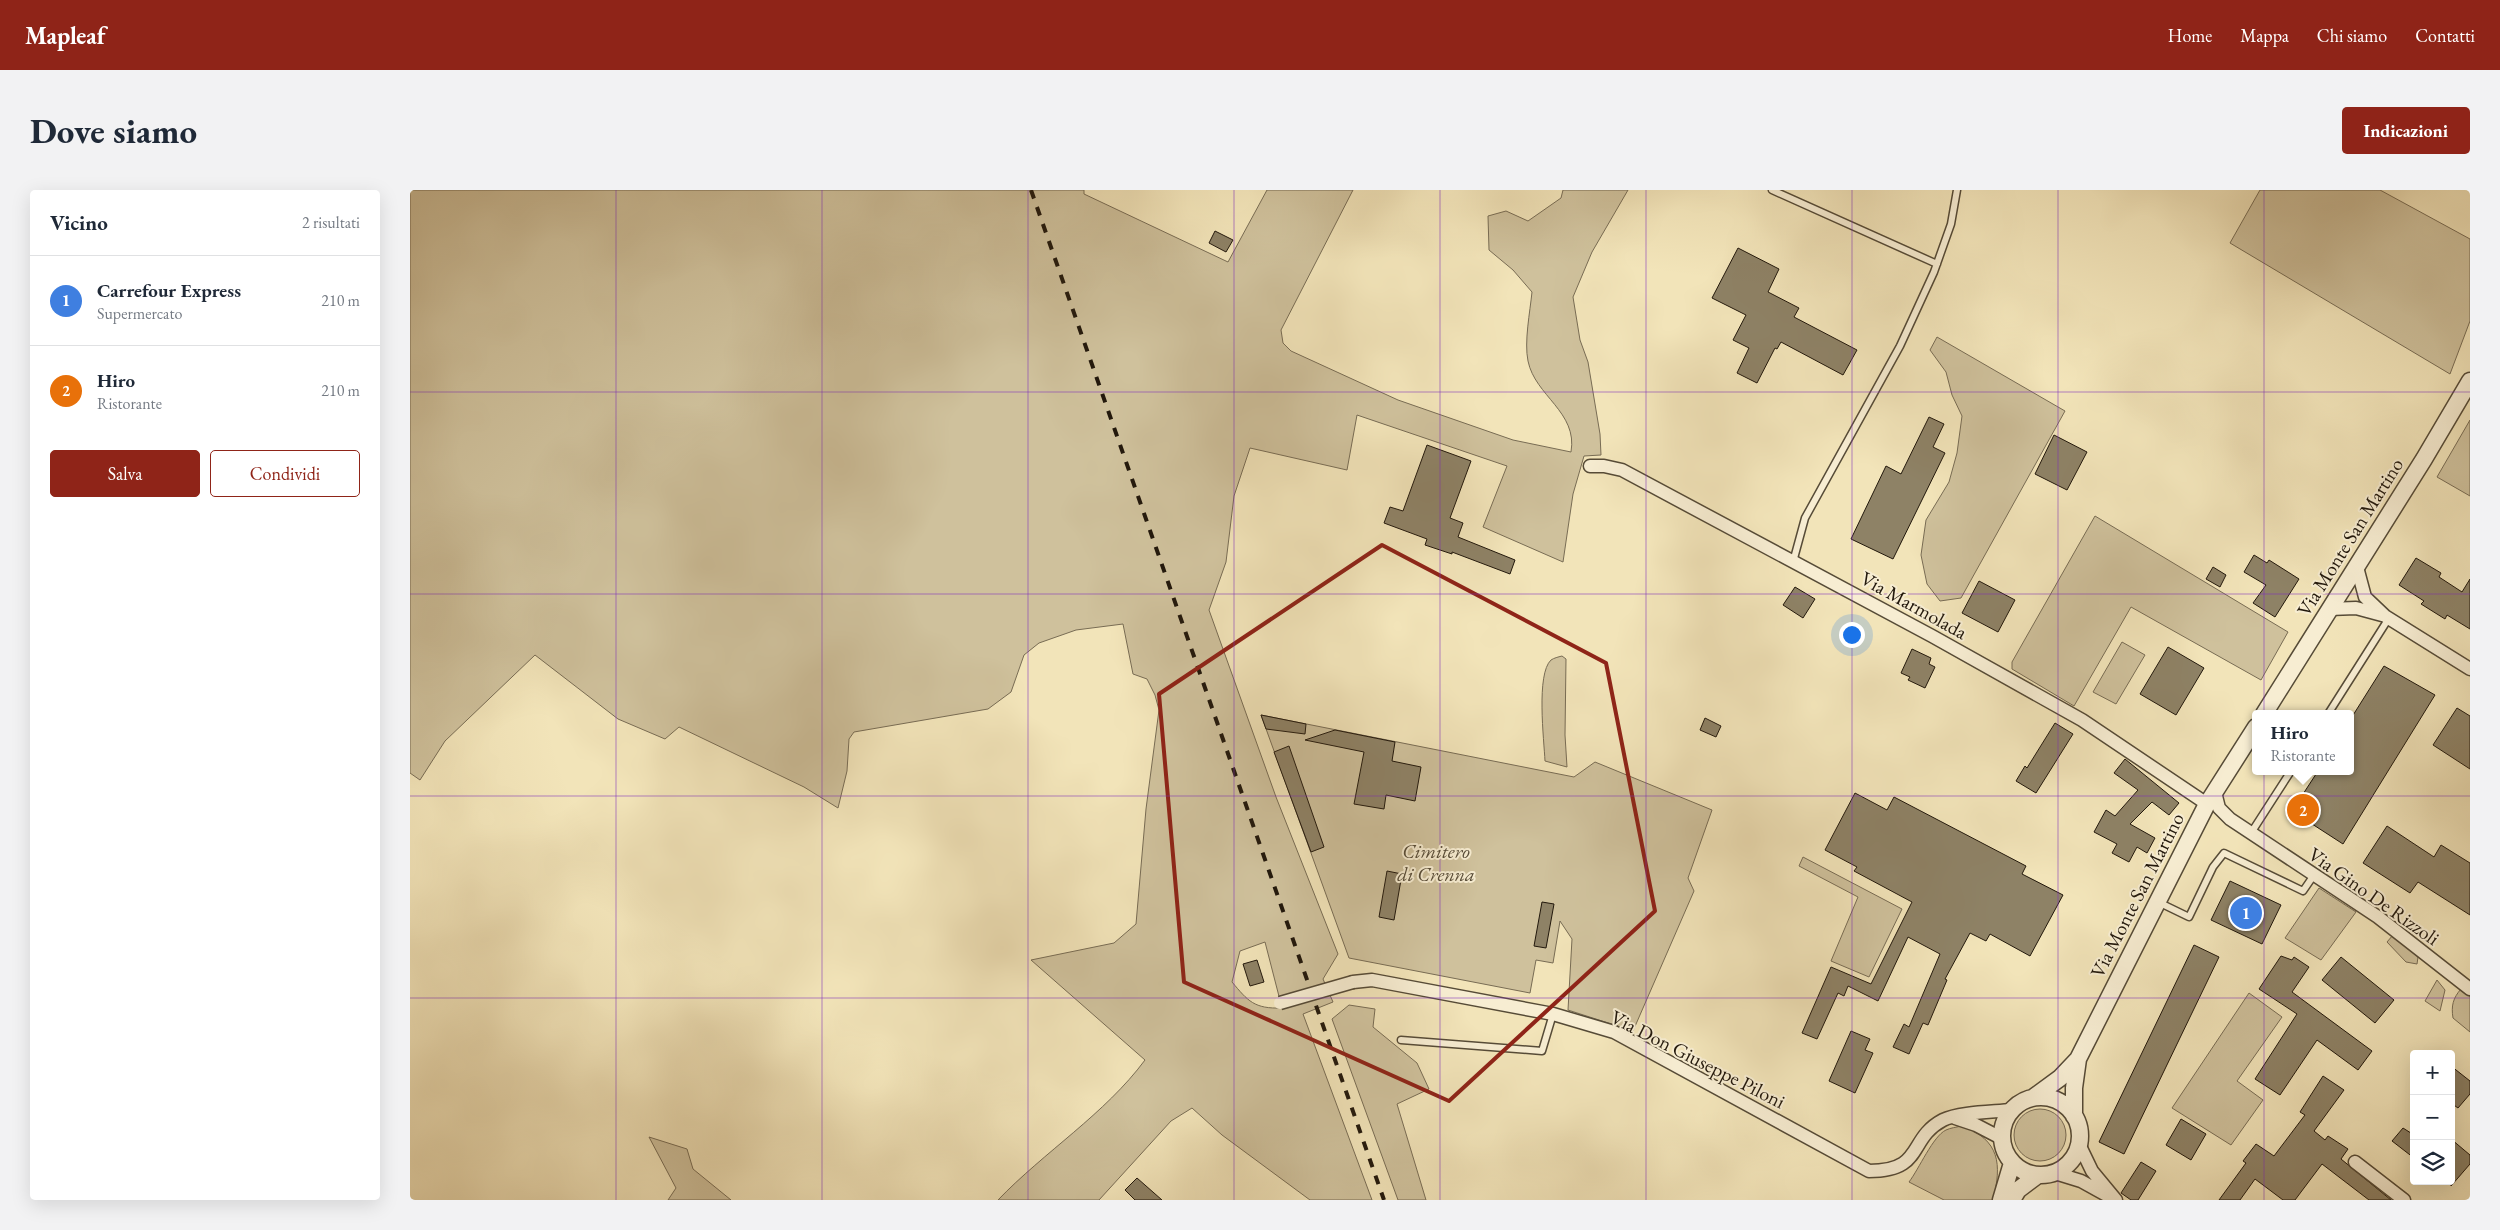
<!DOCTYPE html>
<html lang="it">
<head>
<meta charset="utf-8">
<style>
  body { margin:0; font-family:"EB Garamond",serif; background:#f2f2f3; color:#1f2937 }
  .controls { position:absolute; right:15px; bottom:15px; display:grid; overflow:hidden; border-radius:5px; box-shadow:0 5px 20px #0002 }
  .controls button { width:45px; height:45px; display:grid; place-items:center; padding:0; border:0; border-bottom:1px solid #e0e1e3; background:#fff; color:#1f2937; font:25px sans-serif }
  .you { position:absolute; left:1441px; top:444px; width:18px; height:18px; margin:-12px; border:4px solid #fff; border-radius:50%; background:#1a73e8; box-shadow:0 0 0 8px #1a73e833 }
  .badge { display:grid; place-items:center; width:32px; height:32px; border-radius:50%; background:#8f2418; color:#fff; font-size:16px; font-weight:700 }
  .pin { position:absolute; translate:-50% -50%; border:2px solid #fff; box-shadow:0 1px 5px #0006 }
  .popup { position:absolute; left:1842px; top:520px; width:102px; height:65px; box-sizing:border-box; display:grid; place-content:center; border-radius:5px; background:#fff; filter:drop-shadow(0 1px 4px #0005); font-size:16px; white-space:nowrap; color:#747a83 }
  .popup b { font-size:19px; color:#1f2937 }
  .popup::after { content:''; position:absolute; left:50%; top:100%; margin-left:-10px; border:10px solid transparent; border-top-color:#fff }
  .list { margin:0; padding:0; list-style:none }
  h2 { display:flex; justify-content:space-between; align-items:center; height:65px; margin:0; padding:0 20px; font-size:21px }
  h2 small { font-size:16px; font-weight:400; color:#747a83 }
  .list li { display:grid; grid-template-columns:32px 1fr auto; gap:15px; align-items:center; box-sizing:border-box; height:90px; padding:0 20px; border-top:1px solid #e0e1e3 }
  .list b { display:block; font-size:19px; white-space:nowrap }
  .list p { margin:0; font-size:16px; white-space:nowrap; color:#747a83 }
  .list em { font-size:16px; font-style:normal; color:#747a83 }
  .actions { display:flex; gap:10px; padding:15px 20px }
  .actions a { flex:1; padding:11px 0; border:1px solid #8f2418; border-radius:5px; text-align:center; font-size:18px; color:#8f2418 }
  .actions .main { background:#8f2418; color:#fff }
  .icon { flex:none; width:28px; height:28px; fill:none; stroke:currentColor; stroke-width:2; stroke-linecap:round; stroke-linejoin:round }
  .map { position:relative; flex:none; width:2060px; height:1010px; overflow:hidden; border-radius:5px }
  header { display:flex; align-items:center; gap:30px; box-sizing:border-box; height:70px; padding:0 25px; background:#8f2418; color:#fff }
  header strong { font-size:24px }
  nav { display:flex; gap:28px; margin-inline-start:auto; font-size:18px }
  .intro { display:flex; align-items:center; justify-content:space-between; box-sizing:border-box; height:120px; padding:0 30px }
  h1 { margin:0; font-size:35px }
  .button { padding:12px 22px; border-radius:5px; background:#8f2418; color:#fff; font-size:18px; font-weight:700 }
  main { display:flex; gap:30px; padding:0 30px }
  aside { flex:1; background:#fff; border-radius:5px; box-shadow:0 5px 20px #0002 }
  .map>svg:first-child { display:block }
  .green { fill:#cfc19c; stroke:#786c54; fill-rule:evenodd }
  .building { fill:#8e8266; stroke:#22180c }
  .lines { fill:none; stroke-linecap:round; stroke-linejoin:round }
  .service-casing { stroke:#564b37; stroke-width:9 }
  .minor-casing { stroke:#564b37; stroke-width:15 }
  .tertiary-casing { stroke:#564b37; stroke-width:19 }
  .service { stroke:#f7edd2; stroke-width:6 }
  .minor { stroke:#f7edd2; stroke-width:12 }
  .tertiary { stroke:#f7edd2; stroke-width:16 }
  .rail { stroke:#22180c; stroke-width:4; stroke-dasharray:9 9; stroke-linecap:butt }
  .minor-bridge-casing { stroke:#564b37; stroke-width:15; stroke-linecap:butt }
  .minor-bridge { stroke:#f7edd2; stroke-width:12 }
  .marked { fill:none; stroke:#8f2418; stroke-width:4; stroke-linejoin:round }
  .grid { fill:none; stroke:#7b2cbf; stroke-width:1; stroke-opacity:0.55 }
  .labels { text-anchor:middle; stroke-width:4; stroke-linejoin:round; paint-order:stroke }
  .street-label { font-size:20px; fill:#22180c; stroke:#f7edd2 }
  .park-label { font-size:20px; font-style:italic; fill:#564b37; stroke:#f7edd2 }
</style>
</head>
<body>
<header>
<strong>Mapleaf</strong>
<nav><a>Home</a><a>Mappa</a><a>Chi siamo</a><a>Contatti</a></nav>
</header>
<div class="intro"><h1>Dove siamo</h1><a class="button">Indicazioni</a></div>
<main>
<aside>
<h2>Vicino<small>2 risultati</small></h2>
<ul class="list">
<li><span class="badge" style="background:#3f7fe0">1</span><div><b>Carrefour Express</b><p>Supermercato</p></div><em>210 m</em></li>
<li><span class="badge" style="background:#e8710a">2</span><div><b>Hiro</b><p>Ristorante</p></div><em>210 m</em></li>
</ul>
<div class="actions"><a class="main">Salva</a><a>Condividi</a></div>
</aside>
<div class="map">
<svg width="2060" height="1010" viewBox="0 0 2060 1010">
  <rect width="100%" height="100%" fill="#f2e4b9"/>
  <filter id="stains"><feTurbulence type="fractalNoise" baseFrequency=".004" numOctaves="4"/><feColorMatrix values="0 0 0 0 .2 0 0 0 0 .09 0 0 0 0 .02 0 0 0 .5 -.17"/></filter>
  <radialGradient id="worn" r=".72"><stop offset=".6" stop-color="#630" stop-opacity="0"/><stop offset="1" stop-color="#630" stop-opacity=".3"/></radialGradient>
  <path class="green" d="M0 0H674V4L818 72 857 0H943L871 140 873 153 881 161 988 210 1103 250 1161 262C1168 222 1125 206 1118 171 1114 152 1120 122 1122 102L1103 80 1079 60 1078 26 1096 21 1118 31 1151 8 1153 0H1218L1182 62 1163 107 1170 150 1178 172 1190 244 1191 265 1174 266 1163 304 1153 372 1073 337 1097 276 947 225 937 280 840 258 824 306 816 372 799 420 866 607 928 764 913 789 923 812 893 824 962 1010H900L812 945 782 918 761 931 689 1010H588C634 962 695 924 735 870L621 770 704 753 726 734 736 619 749 520 745 505 737 489 723 484 713 434 666 440 629 453 614 465 601 502 578 519 444 542 439 549 437 581 428 618 394 597 269 537 255 549 208 529 125 465 35 551 10 590 0 583ZM855 752 872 818C844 819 838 811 822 792L830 761Z
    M1850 0H1970L2060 49V131L2040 184 1820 53Z
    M1527 147 1655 221 1551 408 1530 411 1517 394 1511 365 1516 330 1539 292 1547 263 1552 226 1542 205 1536 182 1520 160Z
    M2060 230V306L2027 287Z
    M1685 326 1878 442 1851 490 1721 417 1664 516 1602 479V472Z
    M1712 452 1735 465 1706 514 1683 502Z
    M1152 466 1156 469 1155 545 1157 577 1135 571C1134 550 1126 484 1141 470 1144 468 1148 467 1152 466Z
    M851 525 1164 587 1185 572 1302 620 1278 688 1284 701 1223 841 1158 820 1162 749 1150 731 1143 773 1126 770 1120 803 939 768Z
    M1393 667 1492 719 1459 787 1421 771 1448 707 1389 676Z
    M1909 698 1946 722 1911 770 1875 748Z
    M1983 745 2008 767 2007 774 1996 772 1977 752Z
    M2027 790 2035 800 2030 821 2015 811Z
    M2051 799 2060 807V842L2043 828C2041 816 2043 808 2051 799Z
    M1839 803 1872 827 1827 891 1853 910 1821 955 1762 918Z
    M939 815 965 819 963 837 1007 873 1019 899 987 914 1016 1010H988L922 829Z
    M1604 945a26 26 0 1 1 52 0a26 26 0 1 1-52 0Z
    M1552 936C1590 950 1592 974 1583 1010H1534L1499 992C1509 979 1523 946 1536 940 1540 938 1547 937 1552 936Z
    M239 947 277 959 283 979 321 1010H258L266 998Z"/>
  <path class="building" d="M805 41 823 50 816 62 799 53Z
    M1328 58 1369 79 1358 102 1389 118 1384 127 1447 160 1433 185 1371 152 1367 159 1365 158 1347 193 1327 183 1339 158 1323 150 1336 125 1302 108Z
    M1519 227 1534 234 1523 257 1535 263 1483 369 1441 349 1476 276 1491 284Z
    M1644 245 1677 262 1657 300 1625 284Z
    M1017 255 1061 271 1040 328 1053 333 1048 347 1105 370 1100 384 1042 362V364L1015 355 1017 349 974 333 980 317 993 321Z
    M1844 365 1857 373 1859 370 1889 389 1865 427 1843 413 1856 395 1834 382Z
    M2006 368 2031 383 2029 387 2052 402 2060 389V439L2037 425 2035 429 2011 414 2014 411 1989 395Z
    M1803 377 1816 385 1810 397 1796 389Z
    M1569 391 1605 410 1588 442 1552 423Z
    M1385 397 1405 409 1393 428 1373 415Z
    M1758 457 1794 478 1766 525 1730 504Z
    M1502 459 1521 468 1519 474 1525 477 1515 498 1498 490 1500 487 1491 483Z
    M1974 476 2025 505 1933 654 1882 621 1908 581H1940V530Z
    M2047 518 2060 526V579L2023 555Z
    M851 525 896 534 895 544 856 539Z
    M1295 528 1311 536 1306 547 1290 540Z
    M1645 533 1663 544 1626 603 1606 591 1615 576 1617 578Z
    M925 540 985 552 982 571 1011 577 1005 611 976 605 974 619 944 614 954 562 895 550Z
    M879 556 914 657 901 662 864 562Z
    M1715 569 1769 613 1759 625 1742 612 1720 634 1745 648 1737 663 1727 657 1719 672 1702 663 1707 654 1684 642 1696 620 1705 626 1728 600 1704 583Z
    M1445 603 1477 620 1484 607 1616 676 1612 684 1653 705 1620 766 1580 744 1576 751 1560 743 1535 789 1537 790 1518 835 1513 833 1499 864 1483 857 1494 834 1499 837 1530 764 1498 747 1468 811 1438 796 1434 806 1428 803 1407 849 1392 843 1421 777 1461 794 1502 712 1444 681 1447 677 1415 660Z
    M1977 636 2024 667 2031 655 2060 673V725L2008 692 2000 703 1953 673Z
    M977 681 992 684 984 730 969 727Z
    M1820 691 1871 715 1852 754 1801 730Z
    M1132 712 1144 714 1136 758 1124 756Z
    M1784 755 1809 767 1714 964 1689 952Z
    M1871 766 1882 770 1884 767 1899 777 1882 802 1962 861 1948 880 1907 850 1870 905 1845 889 1887 824 1849 799Z
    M1931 767 1984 810 1965 833 1912 790Z
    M847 770 854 792 840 796 833 774Z
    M1441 841 1460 849 1455 860 1463 863 1445 903 1419 891Z
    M2041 876 2060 891V904L2048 918 2041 913Z
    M1913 886 1934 900 1904 941 1915 950 1918 946 1938 959 1931 969 1981 1010H1959L1912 974 1885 1010H1873L1845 989 1830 1010H1809L1836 973 1833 971 1846 954 1864 966 1895 925 1890 922Z
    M1771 929 1796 944 1781 970 1756 955Z
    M1993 938 2004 945V968L1982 951Z
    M2041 949 2060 965V974L2041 996Z
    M1731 972 1746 981 1728 1010H1721L1711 1003Z
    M727 988 752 1010H725L715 1000Z"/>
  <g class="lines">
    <g class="service-casing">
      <path id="service" d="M1362 0 1527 74
        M1383 372 1395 328 1490 156 1524 82 1541 34 1547 0
        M1918 524 1979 428
        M1841 643 1881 581
        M1748 712 1779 727 1803 677 1814 663 1893 701 1904 685
        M991 850 1132 861 1143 824"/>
    </g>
    <g class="minor-casing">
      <path id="minor" d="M1180 276H1194L1212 280 1522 446 1672 530 1797 614
        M1947 377 1955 407 1975 426 2060 479
        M1919 419 1946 418 1972 425
        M1805 602 1809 618 1820 629 1968 727 2060 799
        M943 792 962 790 1143 824 1204 842 1459 981C1515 981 1497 949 1533 930 1549 922 1583 922 1601 920
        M1545 928 1566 935 1591 948
        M1669 954 1682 981 1706 1010
        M1945 972 1994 1010
        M1645 983 1671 991 1700 1007"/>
    </g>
    <g class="tertiary-casing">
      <path id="tertiary" d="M1854 524 2014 269 2060 191
        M1624 907 1650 888 1668 869 1797 614 1846 537
        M1592 946a39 39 0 1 1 78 0a39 39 0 1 1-78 0Z
        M1664 926V898L1668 869
        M1591 1010 1602 973
        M1602 1010 1608 1000 1628 985"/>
    </g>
    <use href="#service" class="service"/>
    <use href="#minor" class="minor"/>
    <use href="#tertiary" class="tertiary"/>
    <path class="rail" d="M621 0 974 1010"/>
    <g class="minor-bridge-casing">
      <path id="minor-bridge" d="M870 813 943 792"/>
    </g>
    <use href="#minor-bridge" class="minor-bridge"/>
  </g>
  <path class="marked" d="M972 355 1196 473 1245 721 1039 911 774 792 749 504Z"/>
  <path class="grid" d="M206 0V1010M412 0V1010M618 0V1010M824 0V1010M1030 0V1010M1236 0V1010M1442 0V1010M1648 0V1010M1854 0V1010M0 202H2060M0 404H2060M0 606H2060M0 808H2060"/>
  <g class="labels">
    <g class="street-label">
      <text transform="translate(1940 347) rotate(-58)" y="7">Via Monte San Martino</text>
      <text transform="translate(1504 415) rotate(29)" y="7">Via Marmolada</text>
      <text transform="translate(1727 705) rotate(-63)" y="7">Via Monte San Martino</text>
      <text transform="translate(1964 706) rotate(35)" y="7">Via Gino De Rizzoli</text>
      <text transform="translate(1288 869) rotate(27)" y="7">Via Don Giuseppe Piloni</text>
    </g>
    <g class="park-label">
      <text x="1026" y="668">Cimitero<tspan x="1026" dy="23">di Crenna</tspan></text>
    </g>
  </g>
  <rect width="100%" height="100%" filter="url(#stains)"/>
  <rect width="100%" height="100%" fill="url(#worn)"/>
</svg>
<div class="controls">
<button>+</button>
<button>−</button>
<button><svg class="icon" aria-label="layers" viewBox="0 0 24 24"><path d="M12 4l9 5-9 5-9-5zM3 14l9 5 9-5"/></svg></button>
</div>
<div class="you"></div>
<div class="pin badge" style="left:1836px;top:723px;background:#3f7fe0">1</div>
<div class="pin badge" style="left:1893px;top:620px;background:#e8710a">2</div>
<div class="popup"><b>Hiro</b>Ristorante</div>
</div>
</main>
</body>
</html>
